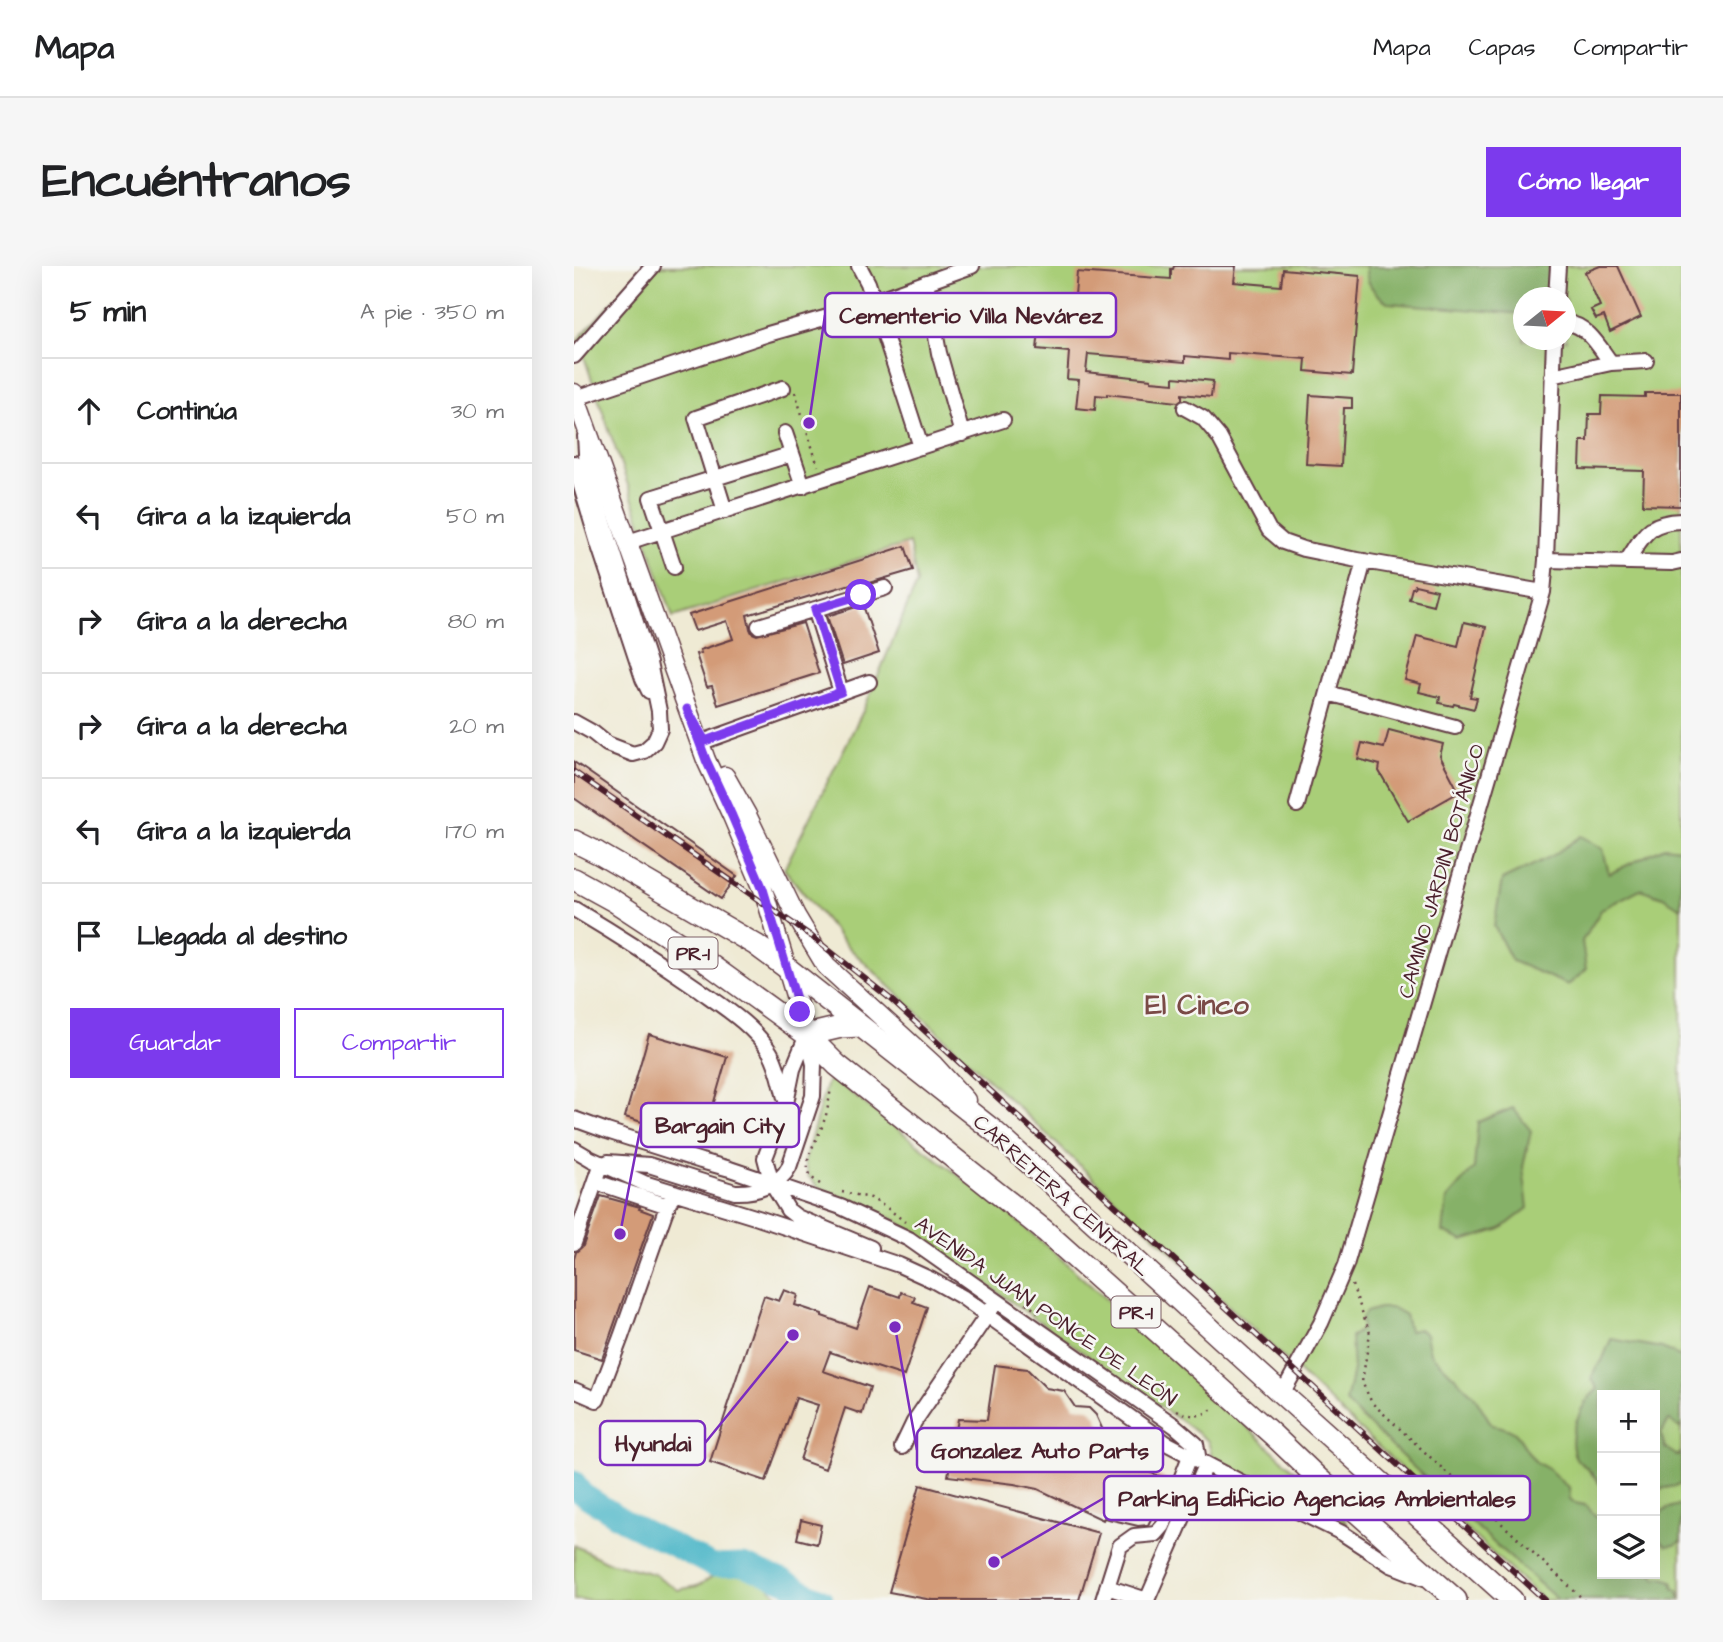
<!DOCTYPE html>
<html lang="es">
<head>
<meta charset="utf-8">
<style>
  body { margin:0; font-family:"Architects Daughter",sans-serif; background:#f6f6f6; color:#202124 }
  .controls { position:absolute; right:21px; bottom:21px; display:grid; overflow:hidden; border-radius:0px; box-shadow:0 7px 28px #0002 }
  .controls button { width:63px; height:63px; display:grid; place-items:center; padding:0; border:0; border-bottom:2px solid #e0e0e0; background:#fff; color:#202124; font:35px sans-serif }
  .compass { position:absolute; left:939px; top:21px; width:63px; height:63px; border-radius:50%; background:#fff; box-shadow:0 7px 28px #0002; rotate:72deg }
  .stop { position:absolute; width:21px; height:21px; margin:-16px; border:5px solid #7c3aed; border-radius:50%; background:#fff }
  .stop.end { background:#7c3aed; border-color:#fff; box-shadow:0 2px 7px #0008 }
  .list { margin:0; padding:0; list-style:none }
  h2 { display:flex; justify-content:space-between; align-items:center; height:91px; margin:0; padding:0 28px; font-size:30px }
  h2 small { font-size:23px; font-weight:400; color:#757577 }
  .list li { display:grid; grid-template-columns:46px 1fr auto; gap:21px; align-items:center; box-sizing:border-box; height:105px; padding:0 28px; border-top:2px solid #e0e0e0 }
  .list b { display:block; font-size:26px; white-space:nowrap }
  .list em { font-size:23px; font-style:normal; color:#757577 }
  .actions { display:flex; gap:14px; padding:21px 28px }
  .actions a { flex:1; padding:16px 0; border:2px solid #7c3aed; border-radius:0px; text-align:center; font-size:24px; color:#7c3aed }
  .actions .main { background:#7c3aed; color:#fff }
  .icon { flex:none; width:38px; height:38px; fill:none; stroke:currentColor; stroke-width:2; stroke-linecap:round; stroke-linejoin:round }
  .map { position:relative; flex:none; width:1107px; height:1334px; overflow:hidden; border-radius:0px }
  header { display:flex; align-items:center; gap:42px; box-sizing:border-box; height:98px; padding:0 35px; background:#fff; border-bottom:2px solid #e0e0e0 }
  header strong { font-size:33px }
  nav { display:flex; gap:38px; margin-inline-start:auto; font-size:24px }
  .intro { display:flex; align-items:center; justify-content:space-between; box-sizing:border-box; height:168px; padding:0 42px }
  h1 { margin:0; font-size:49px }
  .button { padding:18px 32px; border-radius:0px; background:#7c3aed; color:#fff; font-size:24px; font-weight:700 }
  main { display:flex; gap:42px; padding:0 42px }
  aside { flex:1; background:#fff; border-radius:0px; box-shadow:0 7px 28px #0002 }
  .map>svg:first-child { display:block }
  .green { fill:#a9ce78; stroke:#7a7652; stroke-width:2; fill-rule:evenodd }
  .forest { fill:#86b168; stroke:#68684a; stroke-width:2 }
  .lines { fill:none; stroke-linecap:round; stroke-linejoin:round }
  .river { stroke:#49b5c7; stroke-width:23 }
  .building { fill:#d39b78 }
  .minor-casing { stroke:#633d44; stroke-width:18 }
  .major-casing { stroke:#633d44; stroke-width:21 }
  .highway-casing { stroke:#633d44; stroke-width:24 }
  .path { stroke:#633d44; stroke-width:2.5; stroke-dasharray:2 5; stroke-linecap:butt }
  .minor { stroke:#fff; stroke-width:14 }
  .major { stroke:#fff; stroke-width:18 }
  .highway { stroke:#fff; stroke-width:21 }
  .rail-casing { stroke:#4a1f2b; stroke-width:6 }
  .rail { stroke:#f6f6f2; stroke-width:3.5; stroke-dasharray:10; stroke-linecap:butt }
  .route { stroke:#7c3aed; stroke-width:9 }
  .labels { text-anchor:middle; stroke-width:5; stroke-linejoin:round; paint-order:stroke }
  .shield { fill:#f6f6f2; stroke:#7e6067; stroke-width:2 }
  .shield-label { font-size:19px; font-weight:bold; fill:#4a1f2b }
  .street-label { font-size:21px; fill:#4a1f2b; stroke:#f6f6f2 }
  .district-label { font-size:28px; font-weight:bold; fill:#7a4a46; stroke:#f6f6f2 }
  .leader { fill:none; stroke:#7b2cbf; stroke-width:2.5 }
  .callout-dot { fill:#7b2cbf; stroke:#f6f6f2; stroke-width:2.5 }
  .callout { fill:#f6f6f2; stroke:#7b2cbf; stroke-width:2.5 }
  .callout-label { font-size:23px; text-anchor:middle; font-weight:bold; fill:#4a1f2b }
</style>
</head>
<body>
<header>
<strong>Mapa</strong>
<nav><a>Mapa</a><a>Capas</a><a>Compartir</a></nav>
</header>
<div class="intro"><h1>Encuéntranos</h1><a class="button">Cómo llegar</a></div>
<main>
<aside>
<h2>5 min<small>A pie · 350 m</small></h2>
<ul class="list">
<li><svg class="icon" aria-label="ahead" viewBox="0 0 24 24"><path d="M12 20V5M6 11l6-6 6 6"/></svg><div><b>Continúa</b></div><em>30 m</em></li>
<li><svg class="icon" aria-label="left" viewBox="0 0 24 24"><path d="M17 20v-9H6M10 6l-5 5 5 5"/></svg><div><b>Gira a la izquierda</b></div><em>50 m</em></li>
<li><svg class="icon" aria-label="right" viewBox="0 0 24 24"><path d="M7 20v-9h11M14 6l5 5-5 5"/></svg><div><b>Gira a la derecha</b></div><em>80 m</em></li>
<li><svg class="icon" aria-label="right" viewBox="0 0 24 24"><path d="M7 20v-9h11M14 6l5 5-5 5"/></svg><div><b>Gira a la derecha</b></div><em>20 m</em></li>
<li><svg class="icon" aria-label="left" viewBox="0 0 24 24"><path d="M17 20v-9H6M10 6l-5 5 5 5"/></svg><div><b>Gira a la izquierda</b></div><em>170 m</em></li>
<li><svg class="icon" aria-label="arrive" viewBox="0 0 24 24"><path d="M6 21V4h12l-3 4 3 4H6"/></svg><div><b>Llegada al destino</b></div></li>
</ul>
<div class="actions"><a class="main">Guardar</a><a>Compartir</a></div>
</aside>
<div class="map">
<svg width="1107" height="1334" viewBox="0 0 1107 1334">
  <rect width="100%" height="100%" fill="#f6f6f2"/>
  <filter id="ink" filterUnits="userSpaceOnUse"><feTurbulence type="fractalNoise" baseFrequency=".0143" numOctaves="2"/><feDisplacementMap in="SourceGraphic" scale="14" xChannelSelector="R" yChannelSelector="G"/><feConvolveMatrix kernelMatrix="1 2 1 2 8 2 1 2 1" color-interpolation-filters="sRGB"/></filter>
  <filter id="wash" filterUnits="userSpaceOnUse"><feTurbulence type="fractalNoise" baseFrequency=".00686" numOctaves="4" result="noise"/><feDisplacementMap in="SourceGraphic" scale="28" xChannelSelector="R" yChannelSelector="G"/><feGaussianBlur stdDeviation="1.57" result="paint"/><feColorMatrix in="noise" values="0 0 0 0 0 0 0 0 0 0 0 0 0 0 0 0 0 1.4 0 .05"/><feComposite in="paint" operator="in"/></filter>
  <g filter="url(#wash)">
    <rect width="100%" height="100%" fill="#efead4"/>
    <path class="green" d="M72 0H1107V1334H969L852 1226 272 679 210 603 290 443 343 317 335 277 99 351 4 73ZM950 32H992V74H950ZM1028 1129H1081V1308H1028Z
      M260 814 435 948 483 989 668 1156 768 1249 773 1258 639 1194 634 1175 610 1157 321 954 244 921 234 910 230 896 253 816Z
      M0 1279 31 1295 80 1308 104 1324 123 1320 171 1291 202 1329 209 1334H0Z"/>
    <path class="forest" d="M792 0H975V31L950 32 949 48 815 37C801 28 791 18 792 0Z
      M1007 570 1029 583 1035 608 1090 581 1107 583V642L1089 631 1066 623 1028 643 1008 675 1012 704 994 719 938 695 920 660 928 614 978 590Z
      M939 842 957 865 949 901 954 942 927 963 889 975 869 966 873 933 900 902 904 856Z
      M805 1042H819L831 1049 835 1065 845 1063 852 1068 856 1087 901 1131 918 1159C949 1164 942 1172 960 1194 964 1199 969 1199 974 1203 982 1209 987 1217 995 1221L996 1233 1001 1237 1011 1239 1028 1256V1308H1079L1083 1313 1086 1311 1098 1315 1100 1323 1104 1324 1106 1334H984L921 1278 778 1143 772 1136 779 1104 777 1071 788 1063 787 1053 792 1046Z
      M1037 1073 1088 1082 1107 1091V1163L1095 1154 1087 1168 1091 1182 1104 1190 1107 1186V1216L1101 1220 1081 1224V1129H1028V1220C1022 1215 1019 1208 1014 1203 1010 1199 1005 1197 1002 1192 991 1172 1007 1136 1024 1123L1018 1113 1021 1103 1028 1095Z
      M1107 1239V1275L1101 1279 1092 1280 1085 1273 1084 1250C1091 1243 1097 1240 1107 1239Z"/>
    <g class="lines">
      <path class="river" d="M0 1216 8 1228 56 1258 118 1289 139 1300 169 1299 210 1315 248 1334"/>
    </g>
    <g id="blocks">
      <path class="building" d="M600 0H662L660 16 707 20 709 3 786 10 778 109 731 105 732 93 654 87V94L611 90V96L514 88 512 106 577 113V115L600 117V111L639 115 637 131 608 128V133L604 136 533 128V130L522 129 521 144 502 142 505 114 493 113 495 86 463 83 468 38 500 41 503 6 597 13V3H599Z
        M1026 0H1044L1067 51 1036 66 1030 50 1022 53 1017 44 1026 40 1011 6Z
        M1071 127H1107V240L1069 239 1070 205 1006 203 1007 175H1014L1015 148H1027L1028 130 1071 131Z
        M736 129 778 132V142H770L767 200 732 198Z
        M331 280 339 304 281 321 280 317 173 349 176 363 178 367 183 369 229 357 245 407 144 439 138 420 133 421 122 388 127 387 126 384 159 373 153 355 121 365 115 349Z
        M841 319 863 324 859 339 835 333 838 322H840Z
        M289 339 305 387 269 399 253 350Z
        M890 356 912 361 896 431 903 432 900 443 880 438 879 440 865 437 866 431 845 426 847 418 831 414 843 370 884 380Z
        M815 464 869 478 866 490 885 526 834 555 805 505 806 499 784 493 788 477 810 482Z
        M0 496 163 610 147 633 0 532Z
        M75 768 153 791 129 874 51 851Z
        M27 930 66 941 65 943 79 948 28 1093 0 1084V993L2 986 9 980Z
        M296 1021 326 1031 327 1026 341 1031 339 1036 353 1041 330 1110 256 1086 249 1105 296 1121 288 1148 271 1142 251 1203 226 1194 244 1139 222 1132 192 1215 136 1196 153 1143H152L190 1030 205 1035 210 1024 224 1029 221 1039 248 1048V1050L282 1062Z
        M421 1099 453 1103 472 1122 490 1125 501 1141 515 1142 522 1149 541 1191 596 1215 574 1259 564 1260 530 1252 529 1254 464 1223 440 1218 374 1210 384 1153 413 1154Z
        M346 1219 525 1267 505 1334H358L315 1326Z
        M227 1254 247 1259 243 1278 223 1273Z"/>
    </g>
  </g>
  <g filter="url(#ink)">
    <use href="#blocks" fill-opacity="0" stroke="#633d44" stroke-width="2"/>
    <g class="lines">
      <g class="minor-casing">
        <path id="minor" d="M285 0 294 17 347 181
          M352 16 365 87 388 168
          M982 32 984 0
          M992 57C1013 58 1026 82 1037 97L1072 95
          M0 90 79 0
          M978 110 1037 97
          M2 132 194 68 261 49 398 0
          M611 142 629 152 645 171 695 264 709 276 729 283 778 293 969 326
          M211 167 229 220
          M0 197 24 277 69 413 75 425
          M151 245 122 152 209 122
          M54 276 429 154
          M972 294 1098 297 1107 295
          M1052 296C1070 270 1072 256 1107 255
          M100 301 77 232 218 188
          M241 343 267 426
          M185 360 311 322
          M754 427 881 461
          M0 456 18 466 33 478 59 488 70 485 80 476 86 463 85 445 75 397 13 204 11 170
          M131 475 295 416
          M723 539 790 295
          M0 643C42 668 83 694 123 722 148 740 179 759 196 786 204 799 207 817 211 832
          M233 769 219 803 212 837 191 892 198 918 214 944 223 951 297 982
          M0 853 33 865 127 895 156 903 267 941 335 973 601 1160 622 1178 625 1195
          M0 883 17 893 70 917 184 952 325 999 358 1014 388 1031 592 1177 699 1233 768 1267 817 1299 850 1312
          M34 896 75 899 161 926C181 927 206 919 215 901L239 830 240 798 233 770
          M22 916 94 940
          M0 977 28 897
          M0 1124 23 1134 47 1071 91 946 100 926
          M708 1128 747 1057 772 999 969 326 972 294 980 74
          M328 1181 340 1156 418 1042
          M694 1231 744 1212
          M533 1321 573 1334 632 1199
          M529 1334 546 1280 560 1270 582 1268 589 1260 616 1190"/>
      </g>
      <g class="major-casing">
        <path id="major" d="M0 127 132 494 158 550 189 623 233 769
          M151 510 173 549 222 650 252 700 360 799 392 834"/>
      </g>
      <g class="highway-casing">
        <path id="highway" d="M0 575 24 587 182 679 213 702 420 865 708 1128 938 1334
          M0 613 40 635 121 688 233 769 263 799 471 965 699 1169 744 1212 882 1334
          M233 769 267 761 286 760"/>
      </g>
      <path class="path" d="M221 126 244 200
        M246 918C219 902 244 876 250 855 254 845 255 833 257 822
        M268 926 297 932 316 944 331 956
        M778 1019 796 1067 788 1116 798 1137 1010 1334
        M452 1037 466 1048
        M603 1144C619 1152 627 1151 642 1141"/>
      <use href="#minor" class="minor"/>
      <use href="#major" class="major"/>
      <use href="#highway" class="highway"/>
      <g class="rail-casing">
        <path id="rail" d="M0 506 237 670 314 731 971 1334"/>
      </g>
      <use href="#rail" class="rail"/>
    </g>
  </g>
  <g class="lines" filter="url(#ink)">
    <path class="route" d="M226 746 189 623 158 550 132 494 113 443 131 475 267 426 241 343 287 329"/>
  </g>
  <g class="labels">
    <g class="shield">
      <rect x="94.5" y="671.5" width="49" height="31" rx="5"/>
      <rect x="537.5" y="1030.5" width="49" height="31" rx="5"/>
    </g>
    <g class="shield-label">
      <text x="119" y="694">PR-1</text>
      <text x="562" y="1053">PR-1</text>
    </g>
    <g class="street-label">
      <text transform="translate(867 605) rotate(-74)" y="7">CAMINO JARDÍN BOTÁNICO</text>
      <text transform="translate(488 929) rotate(42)" y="7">CARRETERA CENTRAL</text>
      <text transform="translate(472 1045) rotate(35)" y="7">AVENIDA JUAN PONCE DE LEÓN</text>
    </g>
    <g class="district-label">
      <text x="623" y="748">El Cinco</text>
    </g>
  </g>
  <path class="leader" d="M235 157L251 49M46 968L67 859M219 1069L131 1177M321 1061L343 1184M420 1296L530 1232"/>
  <g class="callout-dot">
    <circle cx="235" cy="157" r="7"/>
    <circle cx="46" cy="968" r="7"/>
    <circle cx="219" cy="1069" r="7"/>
    <circle cx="321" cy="1061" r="7"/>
    <circle cx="420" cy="1296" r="7"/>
  </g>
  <g class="callout">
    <rect x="251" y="27" width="291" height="44" rx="7"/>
    <rect x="67" y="837" width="158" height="44" rx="7"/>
    <rect x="26" y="1155" width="105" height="44" rx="7"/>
    <rect x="343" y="1162" width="246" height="44" rx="7"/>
    <rect x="530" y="1210" width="426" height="44" rx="7"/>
  </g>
  <g class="callout-label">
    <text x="397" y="57">Cementerio Villa Nevárez</text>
    <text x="146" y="867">Bargain City</text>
    <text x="79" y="1185">Hyundai</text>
    <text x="466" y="1192">Gonzalez Auto Parts</text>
    <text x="743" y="1240">Parking Edificio Agencias Ambientales</text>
  </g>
</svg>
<div class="controls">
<button>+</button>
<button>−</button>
<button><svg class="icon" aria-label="layers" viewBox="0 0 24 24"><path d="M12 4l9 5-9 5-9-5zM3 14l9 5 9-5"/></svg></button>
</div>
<svg class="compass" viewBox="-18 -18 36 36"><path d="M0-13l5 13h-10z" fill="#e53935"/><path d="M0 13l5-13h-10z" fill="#757577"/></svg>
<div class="stop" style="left:287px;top:329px"></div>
<div class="stop end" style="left:226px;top:746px"></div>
</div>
</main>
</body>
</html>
